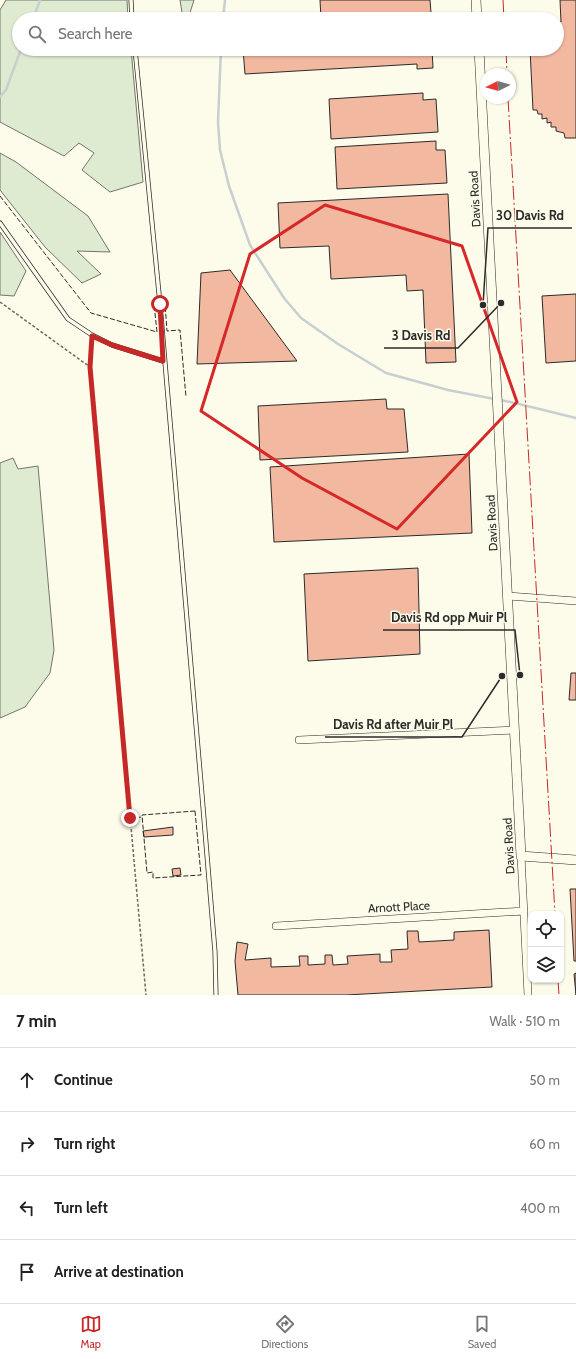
<!DOCTYPE html>
<html lang="en">
<head>
<meta charset="utf-8">
<style>
  body { margin:0; font-family:Cabin,sans-serif; background:#f2f2f2; color:#222 }
  .controls { position:absolute; right:12px; bottom:12px; display:grid; overflow:hidden; border-radius:8px; box-shadow:0 1px 3px #0004 }
  .controls button { width:36px; height:36px; display:grid; place-items:center; padding:0; border:0; border-bottom:1px solid #e0e0e0; background:#fff; color:#222; font:20px sans-serif }
  .compass { position:absolute; left:480px; top:68px; width:36px; height:36px; border-radius:50%; background:#fff; box-shadow:0 1px 3px #0004; rotate:265deg }
  .stop { position:absolute; width:12px; height:12px; margin:-9px; border:3px solid #c62828; border-radius:50%; background:#fff }
  .stop.end { background:#c62828; border-color:#fff; box-shadow:0 1px 4px #0008 }
  .list { margin:0; padding:0; list-style:none }
  h2 { display:flex; justify-content:space-between; align-items:center; height:52px; margin:0; padding:0 16px; font-size:17px }
  h2 small { font-size:13px; font-weight:400; color:#767676 }
  .list li { display:grid; grid-template-columns:26px 1fr auto; gap:12px; align-items:center; box-sizing:border-box; height:64px; padding:0 16px; border-top:1px solid #e0e0e0 }
  .list b { display:block; font-size:15px; white-space:nowrap }
  .list em { font-size:13px; font-style:normal; color:#767676 }
  .icon { flex:none; width:22px; height:22px; fill:none; stroke:currentColor; stroke-width:2; stroke-linecap:round; stroke-linejoin:round }
  .map { position:relative; flex:none; width:576px; height:995px; overflow:hidden }
  .search { position:absolute; background:#fff; box-shadow:0 1px 3px #0004; left:12px; right:12px; top:12px; height:44px; display:flex; align-items:center; gap:10px; box-sizing:border-box; padding:0 14px; border-radius:22px; color:#767676; font-size:15px }
  .sheet { height:308px; background:#fff }
  nav { display:flex; justify-content:space-around; align-items:center; box-sizing:border-box; height:56px; border-top:1px solid #e0e0e0; background:#fff; font-size:11px; color:#767676 }
  nav a { display:grid; justify-items:center; gap:2px }
  nav .on { color:#c62828 }
  .map>svg:first-child { display:block }
  .green { fill:#deebd1; stroke:#74746e }
  .lines { fill:none; stroke-linecap:round; stroke-linejoin:round }
  .stream { stroke:#c7d0d0; stroke-width:2.5 }
  .building { fill:#f2b8a0; stroke:#2b2b2b }
  .service-casing { stroke:#2b2b2b; stroke-width:5 }
  .minor-casing { stroke:#2b2b2b; stroke-width:8 }
  .tertiary-casing { stroke:#2b2b2b; stroke-width:10 }
  .path { stroke:#6a6964; stroke-width:1.5; stroke-dasharray:3 2; stroke-linecap:butt }
  .service { stroke:#fdfbea; stroke-width:3.5 }
  .minor { stroke:#fdfbea; stroke-width:7 }
  .tertiary { stroke:#fdfbea; stroke-width:9 }
  .fence { stroke:#2b2b2b; stroke-width:1; stroke-dasharray:5 2; stroke-linecap:butt }
  .power { stroke:#c62828; stroke-width:1; stroke-dasharray:14 3 2 3; stroke-linecap:butt }
  .route { stroke:#c62828; stroke-width:5 }
  .marked { fill:none; stroke:#d62828; stroke-width:3; stroke-linejoin:round }
  .labels { text-anchor:middle; stroke-width:3; stroke-linejoin:round; paint-order:stroke }
  .street-label { font-size:12px; fill:#2b2b2b; stroke:#fdfbea }
  .leader { fill:none; stroke:#2b2b2b; stroke-width:1.5 }
  .callout-dot { fill:#2b2b2b; stroke:#fdfbea; stroke-width:1.5 }
  .callout-label { font-size:13px; text-anchor:middle; font-weight:bold; fill:#2b2b2b; stroke:#fdfbea; stroke-width:3; stroke-linejoin:round; paint-order:stroke }
</style>
</head>
<body>
<div class="map">
<svg width="576" height="995" viewBox="0 0 576 995">
  <rect width="100%" height="100%" fill="#fdfbea"/>
  <path class="green" d="M6 0H127L128 19H19V49H131L143 182 110 192 82 170 94 153 79 143 64 156 0 122V10Z
    M180 0H194L188 19H183Z
    M0 153 16 162 88 216 110 252 77 251 101 274 82 283 45 247 0 190Z
    M0 232 26 271 14 296 0 295Z
    M13 458 18 469 38 466 54 650 50 673 25 707 0 718V463Z"/>
  <g class="lines">
    <path class="stream" d="M33 19 40 0
      M223 19 225 0
      M221 49 218 122 220 150 229 186 250 245 284 298 301 318 338 344 386 373 448 390 515 403 576 418
      M0 97 6 90 21 49"/>
  </g>
  <path class="building" d="M320 0H430L431 13 321 19Z
    M560 0H576V138H565L564 133 556 131V127H551V122L547 123V118L542 119V114H538L537 110H533L530 49H557V22H561Z
    M243 49H432L433 68 417 69V64L245 74Z
    M423 93V100L436 99 438 132 331 139 329 99Z
    M436 141V150H445L447 183 337 189 335 147Z
    M448 194 456 362 426 363 423 290 407 291 406 275 331 279 329 246 280 248 278 203Z
    M230 270 297 361 197 364 201 273Z
    M576 294V361L546 363 542 296Z
    M386 399 387 409H404L408 452 260 460 258 406Z
    M469 454 472 533 274 542 270 467Z
    M418 568 420 654 308 661 304 574Z
    M571 673H576V700H569Z
    M173 827V835L144 837 143 831Z
    M180 868 181 875 173 876 172 869Z
    M570 889H576V961H574Z
    M489 930 492 987 346 995H238L235 961 237 942 248 944 245 960 271 958V967L300 966 299 956H308V965L325 964V955H332L333 965 348 964 347 956 380 954V962H392L391 950 408 949 407 931H418L419 942 454 940V932Z
    M576 973V995L574 974Z"/>
  <g class="lines">
    <g class="service-casing">
      <path id="service" d="M131 0 132 19
        M135 49 160 304 202 795 215 952 216 995
        M0 223 68 319 92 335 112 345 163 361"/>
    </g>
    <g class="minor-casing">
      <path id="minor" d="M508 596 576 601
        M299 740 515 730
        M521 856 528 995
        M276 926 524 911"/>
    </g>
    <g class="tertiary-casing">
      <path id="tertiary" d="M476 0 477 19
        M479 49 521 856 576 860"/>
    </g>
    <path class="path" d="M0 302 90 367
      M92 341 90 367 146 995"/>
    <use href="#service" class="service"/>
    <use href="#minor" class="minor"/>
    <use href="#tertiary" class="tertiary"/>
    <path class="fence" d="M0 196 91 313 157 332 154 304H165L167 331 180 330 186 397
      M195 811 201 875 153 878V872L147 873 142 815Z
      M122 819 142 817"/>
    <path class="power" d="M503 0 504 19
      M506 49 507 74
      M508 98 555 914
      M558 980 559 995"/>
  </g>
  <g class="lines">
    <path class="route" d="M130 818 90 367 92 336 112 345 163 361 160 304"/>
  </g>
  <path class="marked" d="M325 205 462 246 517 402 397 529 302 478 201 411 250 254Z"/>
  <g class="labels">
    <g class="street-label">
      <text transform="translate(475 199) rotate(-93)" y="4">Davis Road</text>
      <text transform="translate(492 523) rotate(-93)" y="4">Davis Road</text>
      <text transform="translate(509 846) rotate(-93)" y="4">Davis Road</text>
      <text transform="translate(399 907) rotate(-3)" y="4">Arnott Place</text>
    </g>
  </g>
  <path class="leader" d="M483 305L488 228H572M501 303L458 348H384M520 675L515 630H383M502 676L462 737H325"/>
  <g class="callout-dot">
    <circle cx="483" cy="305" r="4"/>
    <circle cx="501" cy="303" r="4"/>
    <circle cx="520" cy="675" r="4"/>
    <circle cx="502" cy="676" r="4"/>
  </g>
  <g class="callout-label">
    <text x="530" y="220">30 Davis Rd</text>
    <text x="421" y="340">3 Davis Rd</text>
    <text x="449" y="622">Davis Rd opp Muir Pl</text>
    <text x="393" y="729">Davis Rd after Muir Pl</text>
  </g>
</svg>
<div class="controls">
<button><svg class="icon" aria-label="locate" viewBox="0 0 24 24"><circle cx="12" cy="12" r="6"/><path d="M12 2v4M12 18v4M2 12h4M18 12h4"/></svg></button>
<button><svg class="icon" aria-label="layers" viewBox="0 0 24 24"><path d="M12 4l9 5-9 5-9-5zM3 14l9 5 9-5"/></svg></button>
</div>
<svg class="compass" viewBox="-18 -18 36 36"><path d="M0-13l5 13h-10z" fill="#e53935"/><path d="M0 13l5-13h-10z" fill="#767676"/></svg>
<div class="stop" style="left:160px;top:304px"></div>
<div class="stop end" style="left:130px;top:818px"></div>
<div class="search"><svg class="icon" aria-label="search" viewBox="0 0 24 24"><circle cx="10" cy="10" r="6"/><path d="M15 15l6 6"/></svg>Search here</div>
</div>
<section class="sheet">
<h2>7 min<small>Walk · 510 m</small></h2>
<ul class="list">
<li><svg class="icon" aria-label="ahead" viewBox="0 0 24 24"><path d="M12 20V5M6 11l6-6 6 6"/></svg><div><b>Continue</b></div><em>50 m</em></li>
<li><svg class="icon" aria-label="right" viewBox="0 0 24 24"><path d="M7 20v-9h11M14 6l5 5-5 5"/></svg><div><b>Turn right</b></div><em>60 m</em></li>
<li><svg class="icon" aria-label="left" viewBox="0 0 24 24"><path d="M17 20v-9H6M10 6l-5 5 5 5"/></svg><div><b>Turn left</b></div><em>400 m</em></li>
<li><svg class="icon" aria-label="arrive" viewBox="0 0 24 24"><path d="M6 21V4h12l-3 4 3 4H6"/></svg><div><b>Arrive at destination</b></div></li>
</ul>
</section>
<nav>
<a class="on"><svg class="icon" aria-label="map" viewBox="0 0 24 24"><path d="M3 6l6-2 6 2 6-2v14l-6 2-6-2-6 2zM9 4v14M15 6v14"/></svg>Map</a>
<a><svg class="icon" aria-label="directions" viewBox="0 0 24 24"><path d="M12 3l9 9-9 9-9-9zM9 14v-3h6M13 9l2 2-2 2"/></svg>Directions</a>
<a><svg class="icon" aria-label="saved" viewBox="0 0 24 24"><path d="M7 4h10v16l-5-4-5 4z"/></svg>Saved</a>
</nav>
</body>
</html>
